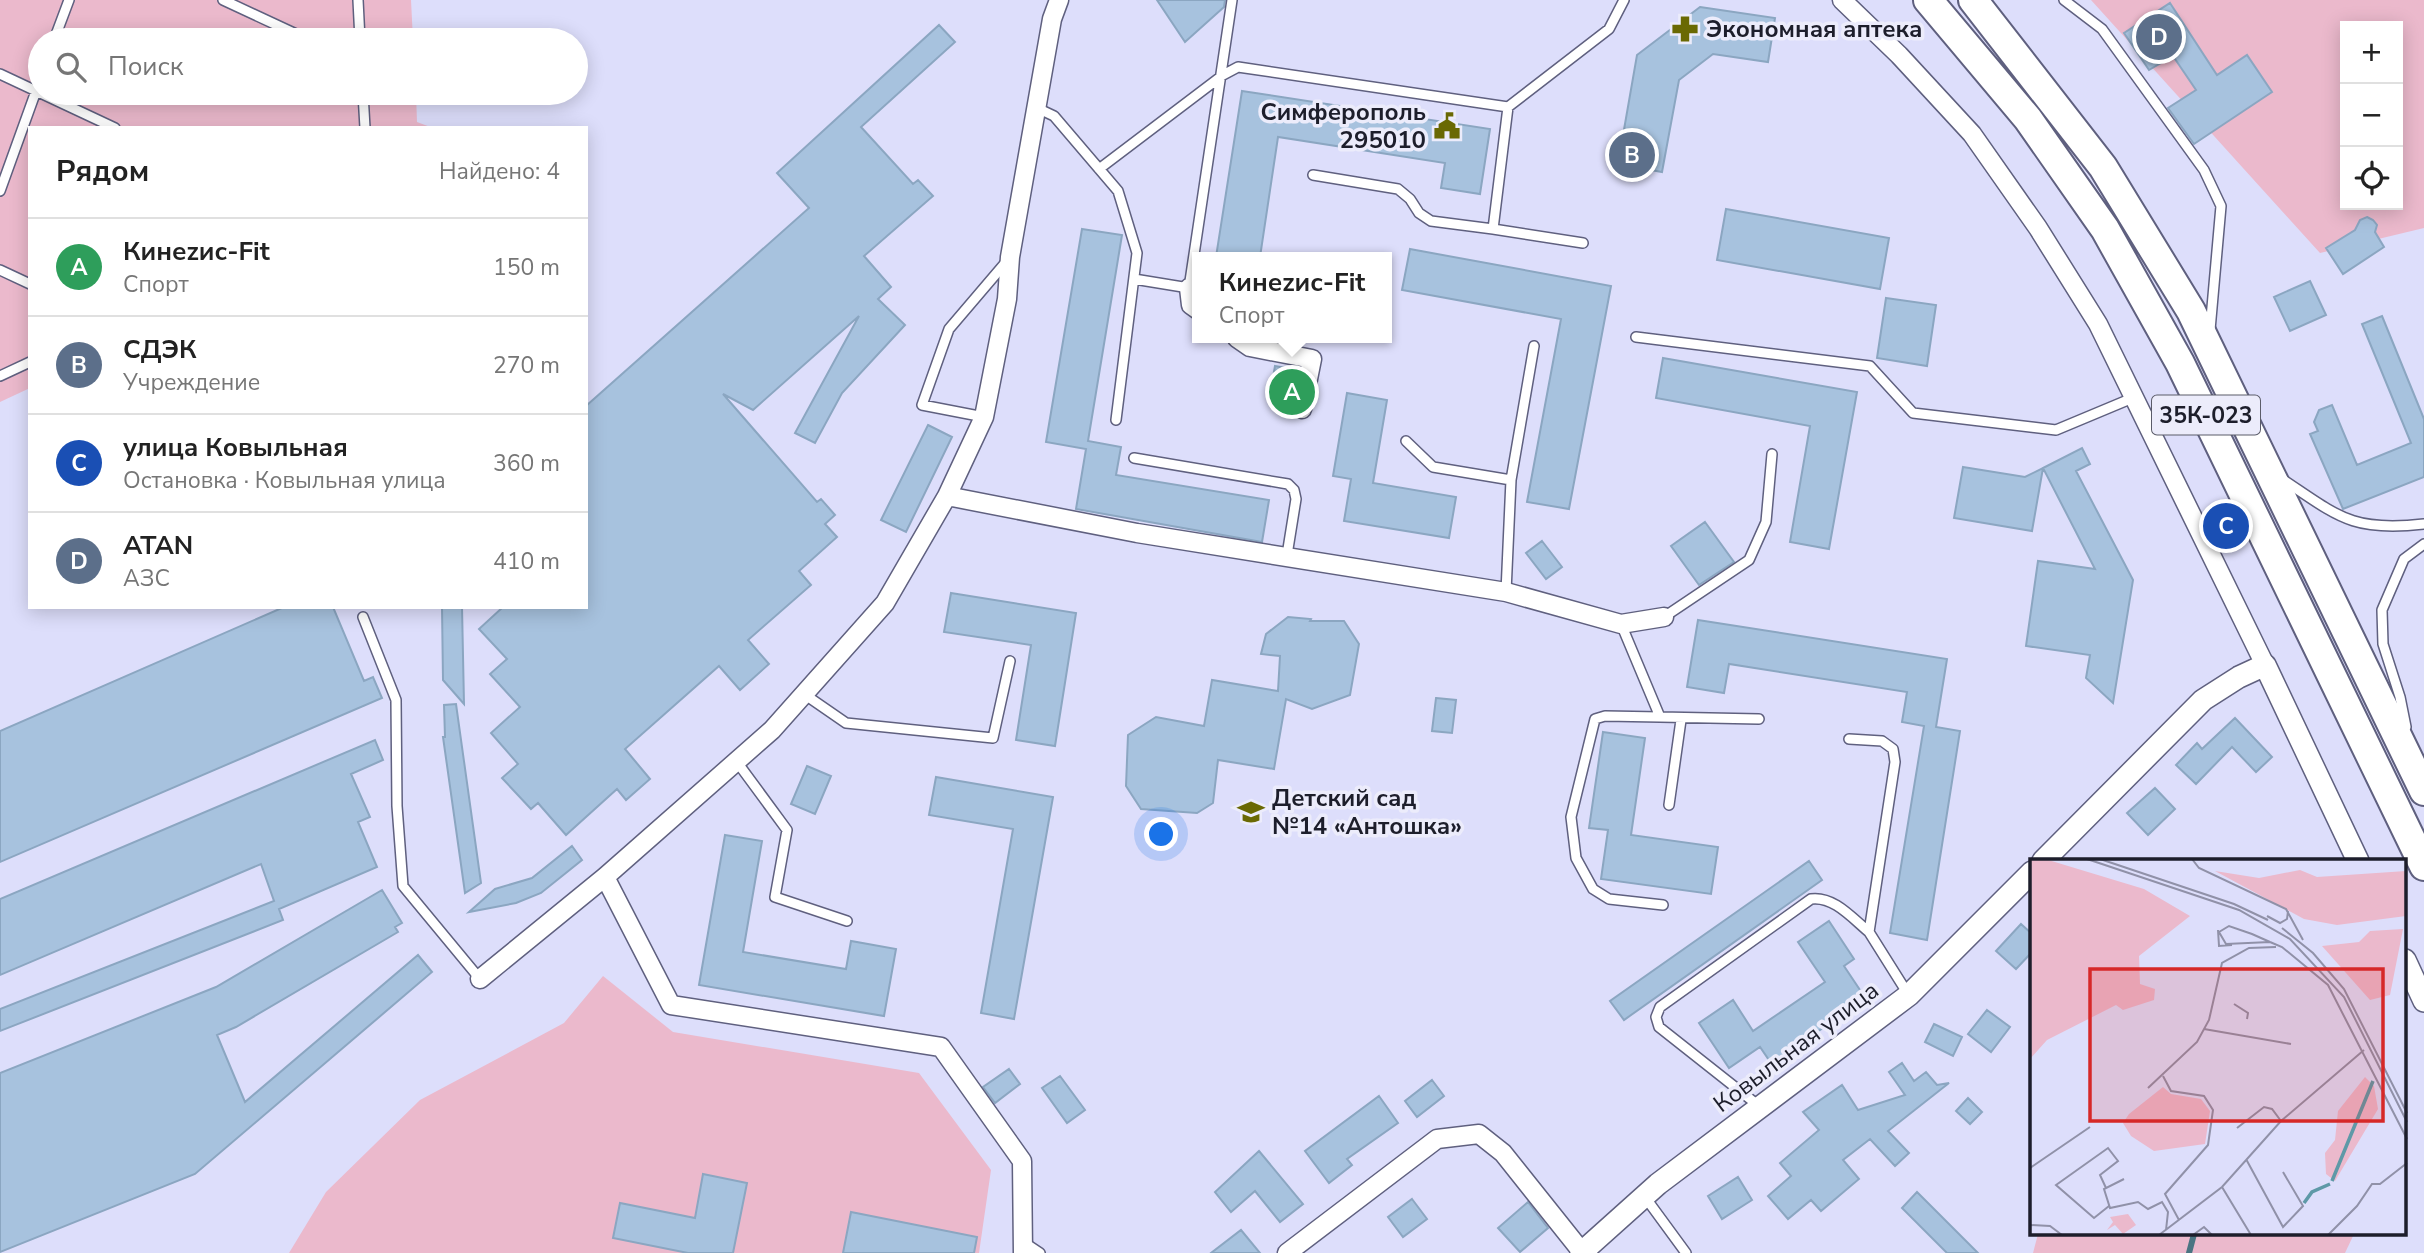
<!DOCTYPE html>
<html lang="ru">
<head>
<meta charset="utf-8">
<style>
  body { margin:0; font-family:"Nunito Sans",sans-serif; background:#f6f6f6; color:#222 }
  .controls { position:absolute; right:21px; top:21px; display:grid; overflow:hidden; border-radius:0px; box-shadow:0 4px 18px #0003 }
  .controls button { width:63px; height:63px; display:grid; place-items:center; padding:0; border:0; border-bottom:2px solid #e0e0e0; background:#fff; color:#222; font:35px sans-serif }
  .you { position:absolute; left:1162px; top:835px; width:24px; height:24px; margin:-18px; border:5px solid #fff; border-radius:50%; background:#1a73e8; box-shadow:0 0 0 10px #1a73e833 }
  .badge { display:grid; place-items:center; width:46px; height:46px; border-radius:50%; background:#7c3aed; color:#fff; font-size:23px; font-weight:700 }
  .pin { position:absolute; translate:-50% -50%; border:4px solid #fff; box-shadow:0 2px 7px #0006 }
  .popup { position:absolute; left:1192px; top:252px; width:200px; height:91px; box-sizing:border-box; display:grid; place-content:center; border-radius:0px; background:#fff; filter:drop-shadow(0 2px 5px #0005); font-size:23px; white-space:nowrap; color:#767676 }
  .popup b { font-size:26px; color:#222 }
  .popup::after { content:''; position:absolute; left:50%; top:100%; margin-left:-14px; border:14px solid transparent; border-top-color:#fff }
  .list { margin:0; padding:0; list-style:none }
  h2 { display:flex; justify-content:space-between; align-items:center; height:91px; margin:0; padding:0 28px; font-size:30px }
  h2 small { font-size:23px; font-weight:400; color:#767676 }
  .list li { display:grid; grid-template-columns:46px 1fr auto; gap:21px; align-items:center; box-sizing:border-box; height:98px; padding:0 28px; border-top:2px solid #e0e0e0 }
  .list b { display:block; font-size:26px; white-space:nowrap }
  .list p { margin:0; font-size:23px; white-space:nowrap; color:#767676 }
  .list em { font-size:23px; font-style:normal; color:#767676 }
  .icon { flex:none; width:38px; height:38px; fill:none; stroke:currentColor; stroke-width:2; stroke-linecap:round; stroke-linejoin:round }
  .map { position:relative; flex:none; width:2424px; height:1253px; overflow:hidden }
  .search { position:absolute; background:#fff; box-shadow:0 4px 18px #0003; left:28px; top:28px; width:560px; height:77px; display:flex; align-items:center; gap:18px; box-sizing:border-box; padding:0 24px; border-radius:38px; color:#767676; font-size:26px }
  .panel { position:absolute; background:#fff; box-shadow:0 4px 18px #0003; left:28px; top:126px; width:560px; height:483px; border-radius:0px }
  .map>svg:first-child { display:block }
  .green { fill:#ebb9cc; fill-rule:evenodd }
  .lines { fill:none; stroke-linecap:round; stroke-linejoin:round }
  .stream { stroke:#4a7482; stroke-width:6 }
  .building { fill:#a7c2de; stroke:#8ba6c1; stroke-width:2 }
  .service-casing { stroke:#5f607f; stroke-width:12 }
  .minor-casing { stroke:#5f607f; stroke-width:21 }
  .tertiary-casing { stroke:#5f607f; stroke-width:24 }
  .primary-casing { stroke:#5f607f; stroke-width:32 }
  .service { stroke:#fff; stroke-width:9 }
  .minor { stroke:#fff; stroke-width:18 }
  .tertiary { stroke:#fff; stroke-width:21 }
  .primary { stroke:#fff; stroke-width:28 }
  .labels { text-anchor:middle; stroke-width:7; stroke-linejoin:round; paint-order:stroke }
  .shield { fill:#ececfb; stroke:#5b5c69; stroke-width:2 }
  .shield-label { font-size:23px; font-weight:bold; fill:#1d1e2b }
  .poi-label { font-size:24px; font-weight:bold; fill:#1d1e2b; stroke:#ececfb; text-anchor:start }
  .street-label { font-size:24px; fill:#1d1e2b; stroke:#ececfb }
  .inset-river { fill:none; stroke:#5e99a7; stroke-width:3.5 }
  .inset-road { fill:none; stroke:#9091a8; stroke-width:2 }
  .view { fill:#d62828; fill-opacity:0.15; stroke:#d62828; stroke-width:3.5 }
  .inset-edge { fill:none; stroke:#1d1e2b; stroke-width:3.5 }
</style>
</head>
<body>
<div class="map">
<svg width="2424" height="1253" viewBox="0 0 2424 1253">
  <rect width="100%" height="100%" fill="#dddefb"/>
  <path class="green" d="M0 0H411L413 40H40V93H416L417 122 433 128H30V388L0 402Z
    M2091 0H2424V228L2320 253ZM2345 26H2398V205H2345Z
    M603 976 673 1032 919 1073 991 1170 979 1253H289L326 1192 420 1100 564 1023Z
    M2038 1234H2354L2345 1253H2033Z"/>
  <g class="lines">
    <path class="stream" d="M2189 1253 2194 1234"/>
  </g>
  <path class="building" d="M1157 0H1225L1224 7 1185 42Z
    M2170 3 2217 75 2247 55 2272 92 2194 144 2168 108 2196 90 2173 56 2149 70 2124 33Z
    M1700 7 1775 18 1768 62 1713 54 1679 80 1662 172 1618 164 1637 55Z
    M939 25 955 42 861 127 913 184 918 180 933 196 864 256 891 287 878 299 905 325 842 393 815 443 795 433 859 316 753 410 723 394 817 502 821 499 835 515 825 524 837 537 799 571 811 585 748 640 769 664 740 690 719 666 625 749 650 779 626 800 617 789 566 835 538 803 531 809 502 778 518 764 491 733 520 707 490 674 507 659 479 629 503 607H586V406L809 208 777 173Z
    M1242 91 1490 129 1480 194 1441 188 1445 163 1278 137 1260 257H1216Z
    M1726 209 1889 238 1880 289 1717 260Z
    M2367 217 2373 220 2377 225 2375 232 2384 247 2343 274 2326 248 2355 230 2360 220Z
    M1082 229 1122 235 1088 441 1121 447 1116 475 1269 500 1262 542 1076 509 1086 449 1046 442Z
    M1410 249 1611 286 1569 509 1527 502 1561 319 1402 290Z
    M2310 281 2326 315 2290 331 2274 297Z
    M1886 298 1936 305 1927 366 1877 358Z
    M2382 316 2424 419V477L2343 509 2310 434 2318 431 2314 422 2319 410 2332 405 2357 465 2411 443 2362 324Z
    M1663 358 1857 392 1829 549 1790 542 1810 426 1656 398Z
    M1275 366 1298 370 1292 399 1270 395Z
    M1347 393 1387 400 1373 483 1456 497 1449 538 1344 521 1351 479 1333 476Z
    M928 425 952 437 906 532 881 520Z
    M2082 448 2090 464 2076 471 2133 580 2113 703 2086 678 2090 655 2026 646 2038 561 2095 569 2043 468Z
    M1963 467 2025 477 2043 468 2032 531 1954 518Z
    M1705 522 1734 562 1699 585 1671 546Z
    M1542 541 1562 567 1546 579 1526 553Z
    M951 593 1076 613 1055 746 1016 740 1031 645 944 632Z
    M284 607H333L364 681 373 677 382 698 0 862V731Z
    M442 607H462L464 704 443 680Z
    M1288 617 1311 619 1310 621H1344L1359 644 1350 695 1312 709 1286 699 1274 769 1218 760 1213 803 1197 813 1141 809 1126 786 1128 735 1156 717 1204 726 1212 680 1278 691 1280 656 1261 654 1266 634Z
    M1698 620 1947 659 1936 727 1960 731 1927 940 1890 933 1924 726 1902 722 1907 692 1729 664 1724 693 1687 687Z
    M1436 698 1456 700 1452 733 1432 731Z
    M456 704 481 883 465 893 443 737H445L444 705Z
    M2235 718 2272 757 2256 772 2232 747 2196 784 2176 765 2197 743 2202 749Z
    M1603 732 1645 738 1631 835 1718 847 1711 894 1601 879 1608 830 1589 828Z
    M375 740 383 760 351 774 370 817 358 822 377 867 279 909 283 920 0 1031V1009L274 901 261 864 0 975V899Z
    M807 766 831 776 815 814 791 804Z
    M936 777 1053 797 1014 1019 981 1013 1013 829 929 815Z
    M2155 788 2175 809 2148 835 2127 813Z
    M725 835 762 841 743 952 846 969 851 941 896 949 884 1016 699 985Z
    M572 846 582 860 541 893 516 903 469 912 495 889 532 878Z
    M1809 861 1822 880 1624 1020 1610 1001Z
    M382 890 402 923 395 927 398 932 236 1027 217 1035 245 1102 418 955 432 972 195 1174 0 1252V1073L216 987Z
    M1829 921 1854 959 1844 966 1866 999 1771 1063 1760 1047 1729 1068 1699 1023 1733 1000 1753 1031 1825 982 1798 942Z
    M2021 924 2032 934V952L2016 969 1996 951Z
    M1987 1010 2010 1027 1991 1052 1968 1034Z
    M1934 1024 1962 1037 1953 1056 1925 1042Z
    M1902 1063 1914 1081 1926 1072 1937 1085 1949 1083 1888 1131 1909 1153 1895 1166 1870 1139 1843 1160 1859 1179 1821 1211 1811 1200 1788 1219 1768 1196 1791 1176 1780 1163 1819 1130 1803 1112 1842 1085 1858 1110 1905 1095 1889 1072Z
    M1009 1069 1020 1084 995 1103 983 1087Z
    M1060 1076 1085 1110 1067 1123 1042 1088Z
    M1432 1080 1444 1096 1417 1117 1405 1101Z
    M1379 1096 1398 1123 1347 1159 1352 1165 1329 1183 1305 1151Z
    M1968 1098 1982 1112 1970 1124 1956 1111Z
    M1259 1151 1303 1204 1280 1222 1255 1191 1231 1212 1215 1192Z
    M703 1174 747 1183 733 1253H688L613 1238 620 1203 695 1218Z
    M1738 1177 1752 1200 1722 1219 1708 1196Z
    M1917 1192 1978 1253H1947L1902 1208Z
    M1412 1199 1427 1219 1403 1237 1388 1217Z
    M1528 1202 1548 1228 1520 1252 1498 1228Z
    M851 1212 977 1237 974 1253H843Z
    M1241 1230 1260 1253H1211Z"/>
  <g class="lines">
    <g class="service-casing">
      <path id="service" d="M223 0 309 40
        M358 0 360 40
        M2064 0 2102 29 2204 170 2221 206 2210 330
        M54 40 69 0
        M0 74 115 128
        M363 93 365 128
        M1508 107 1493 229 1583 243
        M1037 108 1054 116 1118 191 1137 253 1116 420
        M1099 169 1223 75 1238 67 1508 107 1609 29 1624 0
        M1313 175 1398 189 1410 199 1419 213 1431 221 1493 229
        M0 191 40 80
        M0 270 30 284
        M1134 279 1189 288 1232 0
        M1636 337 1870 366 1913 413 2056 430 2135 397
        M0 376 30 362
        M984 417 922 405 949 329 1007 261
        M1406 441 1433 467 1511 480
        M1134 458 1288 484 1294 490 1296 499 1287 555
        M2282 479C2339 517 2352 532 2424 524
        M1506 592 1511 480 1534 346
        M363 617 396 700 397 806 403 886 480 979
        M1664 617 1749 560 1766 522 1772 454
        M1621 624 1660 717 1759 719
        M804 694 846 723 993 738 1010 661
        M1660 717 1605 716 1595 719 1571 817 1576 858 1593 889 1609 899 1663 905
        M2406 727 2400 697 2383 644 2382 610 2404 559 2424 544
        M1849 739 1882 741 1893 749 1895 762 1869 932 1908 994
        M737 762 787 830 775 897 847 921
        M1669 805 1681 720
        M1759 1106 1659 1027 1656 1017 1660 1007 1811 899C1834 896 1852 918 1869 932
        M1645 1197 1686 1253
        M1025 1243 1040 1253"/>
    </g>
    <g class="minor-casing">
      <path id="minor" d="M1842 0 1899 55 1972 134 2038 228 2098 324 2265 665
        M1189 288 1191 305 1198 310
        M1237 338 1250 347 1312 359 1302 409
        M947 496 1137 533 1506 592 1621 624 1664 617
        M605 877 671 1005 941 1047 1022 1161 1023 1253
        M480 979 605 877 772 730 885 603 947 496 984 417 1007 299 1010 257 1052 19 1059 0
        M1287 1253 1437 1139 1479 1134 1503 1153 1582 1252"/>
    </g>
    <g class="tertiary-casing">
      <path id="tertiary" d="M2043 861 2203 700 2239 677 2265 665 2358 861
        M2405 960 2424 1001
        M1581 1253 1658 1184 1909 995 2032 872"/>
    </g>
    <g class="primary-casing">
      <path id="primary" d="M1928 0 2028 119 2105 229 2180 363 2424 866
        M1973 0 2103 167 2191 311 2424 791"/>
    </g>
    <use href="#service" class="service"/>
    <use href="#minor" class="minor"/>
    <use href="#tertiary" class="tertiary"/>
    <use href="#primary" class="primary"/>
  </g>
  <defs>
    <g id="pharmacy-bare" transform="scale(2.1)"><path d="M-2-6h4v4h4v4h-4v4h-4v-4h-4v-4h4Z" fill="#6a6903" stroke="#ececfb" stroke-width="2.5" paint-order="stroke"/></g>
    <g id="civic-bare" transform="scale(2.1)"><path d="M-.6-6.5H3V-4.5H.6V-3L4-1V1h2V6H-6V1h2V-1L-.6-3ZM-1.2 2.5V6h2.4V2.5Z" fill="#6a6903" stroke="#ececfb" stroke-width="2.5" paint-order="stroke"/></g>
    <g id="school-bare" transform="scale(2.1)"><path d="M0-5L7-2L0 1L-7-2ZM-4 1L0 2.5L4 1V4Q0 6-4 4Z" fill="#6a6903" stroke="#ececfb" stroke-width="2.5" paint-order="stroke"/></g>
  </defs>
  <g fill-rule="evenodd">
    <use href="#pharmacy-bare" x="1685" y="29"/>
    <use href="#civic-bare" x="1447" y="126"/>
    <use href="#school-bare" x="1251" y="812"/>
  </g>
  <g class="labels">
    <rect class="shield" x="2152" y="395.5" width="108" height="39" rx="5"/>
    <g class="shield-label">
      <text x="2206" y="423">35К-023</text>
    </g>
    <g class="poi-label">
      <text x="1706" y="37">Экономная аптека</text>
      <text x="1426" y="120" text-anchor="end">Симферополь<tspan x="1426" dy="28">295010</tspan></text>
      <text x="1272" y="806">Детский сад<tspan x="1272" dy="28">№14 «Антошка»</tspan></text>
    </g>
    <g class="street-label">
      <text transform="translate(1796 1047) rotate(-37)" y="8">Ковыльная улица</text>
    </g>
  </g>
  <g transform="translate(2030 859)">
    <rect width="376" height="376" fill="#dddefb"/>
    <path d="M0 0H15L114 30 160 57 109 97 110 125 125 130 124 141 93 151 86 146 17 181 0 200ZM270 11 287 18 376 12V57L307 66 274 60 185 12 229 19ZM373 70 360 136 340 141 292 87 329 83 340 72ZM335 218 344 227 348 250 305 322 296 315 295 294 305 281 308 252ZM133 228 141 235 171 240 180 252 175 285 124 292 101 277 93 264 99 255ZM98 355 106 366 93 375 85 366 77 371 83 363 80 358Z" fill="#ebb9cc"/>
    <path class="inset-river" d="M302 322 343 222M274 344 282 333 300 325"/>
    <path class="inset-road" d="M57 0 209 51 260 80 314 138 377 263M70 0 204 45 238 61M162 0 169 9 256 50 273 81M237 57 250 64 257 60 258 52M252 69 283 94 314 130 377 254M188 71 189 87 202 86M240 83 196 85 189 73 199 67 222 75 240 83 252 88 298 126 377 280M204 145 218 154 217 160M174 170 261 185M133 217 141 232 174 237 183 251 178 286 135 335 149 361M118 229 167 183 179 161 192 104 219 89 246 88M207 269 234 248 242 250 251 262M216 300 253 368 273 347 253 313M0 309 60 268M94 320 74 330 80 349 108 343 118 350 132 343 138 353 136 371M192 328 221 376M76 329 70 316 88 302 78 289 26 326 64 359 79 347M0 366 20 367 32 376M129 376 192 328 251 262 334 191M163 376 174 368 182 376M298 376 327 347 342 325H350L377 304"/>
    <path class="view" d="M60 110H353V262H60Z"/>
    <rect width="376" height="376" class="inset-edge"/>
  </g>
</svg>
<div class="controls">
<button>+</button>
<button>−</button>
<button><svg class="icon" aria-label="locate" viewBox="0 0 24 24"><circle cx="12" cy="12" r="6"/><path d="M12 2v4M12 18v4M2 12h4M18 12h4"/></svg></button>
</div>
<div class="you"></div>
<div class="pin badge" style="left:1292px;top:392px;background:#2e9e5b">A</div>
<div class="popup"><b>Кинеzис-Fit</b>Спорт</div>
<div class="pin badge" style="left:1632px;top:155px;background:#5c6f8a">B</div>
<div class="pin badge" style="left:2226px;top:526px;background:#1a4fb4">C</div>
<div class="pin badge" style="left:2159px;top:37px;background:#5c6f8a">D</div>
<div class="search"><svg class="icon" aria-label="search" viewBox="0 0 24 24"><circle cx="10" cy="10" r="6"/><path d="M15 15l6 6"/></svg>Поиск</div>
<section class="panel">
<h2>Рядом<small>Найдено: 4</small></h2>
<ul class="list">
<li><span class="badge" style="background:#2e9e5b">A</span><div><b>Кинеzис-Fit</b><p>Спорт</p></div><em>150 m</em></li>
<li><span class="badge" style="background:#5c6f8a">B</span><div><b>СДЭК</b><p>Учреждение</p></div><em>270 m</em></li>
<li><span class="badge" style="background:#1a4fb4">C</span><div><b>улица Ковыльная</b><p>Остановка · Ковыльная улица</p></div><em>360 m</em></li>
<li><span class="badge" style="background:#5c6f8a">D</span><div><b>ATAN</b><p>АЗС</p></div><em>410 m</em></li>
</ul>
</section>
</div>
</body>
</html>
